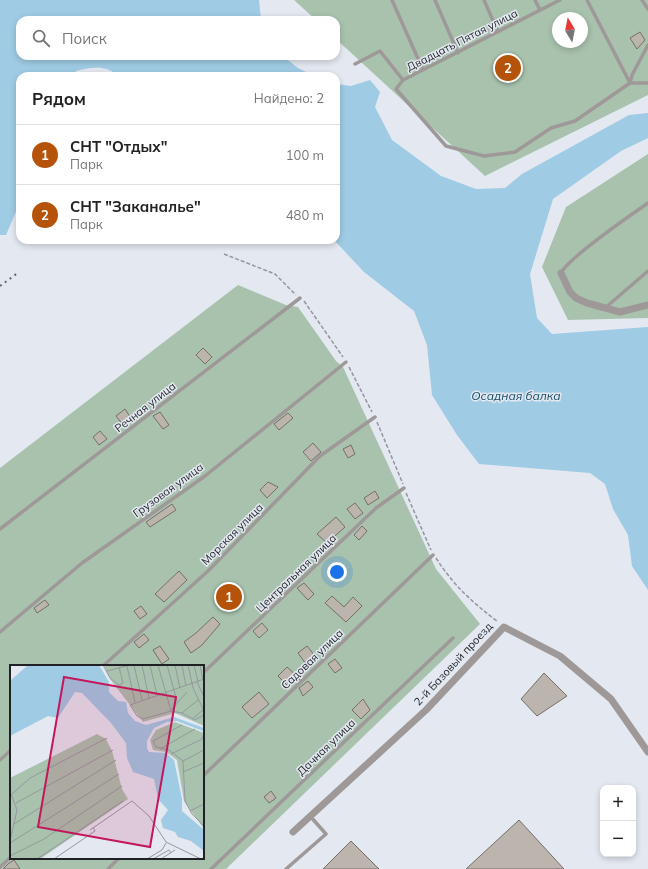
<!DOCTYPE html>
<html lang="ru">
<head>
<meta charset="utf-8">
<style>
  body { margin:0; font-family:Mulish,sans-serif; background:#f6f6f6; color:#222 }
  .controls { position:absolute; right:12px; bottom:12px; display:grid; overflow:hidden; border-radius:8px; box-shadow:0 2px 6px #0003 }
  .controls button { width:36px; height:36px; display:grid; place-items:center; padding:0; border:0; border-bottom:1px solid #e0e0e0; background:#fff; color:#222; font:20px sans-serif }
  .compass { position:absolute; left:552px; top:12px; width:36px; height:36px; border-radius:50%; background:#fff; box-shadow:0 2px 6px #0003; rotate:350deg }
  .you { position:absolute; left:337px; top:572px; width:14px; height:14px; margin:-10px; border:3px solid #fff; border-radius:50%; background:#1a73e8; box-shadow:0 0 0 6px #1a73e833 }
  .badge { display:grid; place-items:center; width:26px; height:26px; border-radius:50%; background:#b45309; color:#fff; font-size:13px; font-weight:700 }
  .pin { position:absolute; translate:-50% -50%; border:2px solid #fff; box-shadow:0 1px 4px #0006 }
  .list { margin:0; padding:0; list-style:none }
  h2 { display:flex; justify-content:space-between; align-items:center; height:52px; margin:0; padding:0 16px; font-size:17px }
  h2 small { font-size:13px; font-weight:400; color:#767676 }
  .list li { display:grid; grid-template-columns:26px 1fr auto; gap:12px; align-items:center; box-sizing:border-box; height:60px; padding:0 16px; border-top:1px solid #e0e0e0 }
  .list b { display:block; font-size:15px; white-space:nowrap }
  .list p { margin:0; font-size:13px; white-space:nowrap; color:#767676 }
  .list em { font-size:13px; font-style:normal; color:#767676 }
  .icon { flex:none; width:22px; height:22px; fill:none; stroke:currentColor; stroke-width:2; stroke-linecap:round; stroke-linejoin:round }
  .map { position:relative; flex:none; width:648px; height:869px; overflow:hidden }
  .search { position:absolute; background:#fff; box-shadow:0 2px 6px #0003; left:16px; top:16px; width:324px; height:44px; display:flex; align-items:center; gap:10px; box-sizing:border-box; padding:0 14px; border-radius:12px; color:#767676; font-size:15px }
  .panel { position:absolute; background:#fff; box-shadow:0 2px 6px #0003; left:16px; top:72px; width:324px; height:172px; border-radius:12px }
  .map>svg:first-child { display:block }
  .green { fill:#a8c2ad; fill-rule:evenodd }
  .water { fill:#9fcbe4 }
  .building { fill:#bcb5ad; stroke:#756f68 }
  .lines { fill:none; stroke-linecap:round; stroke-linejoin:round }
  .path { stroke:#93969d; stroke-width:1.5; stroke-dasharray:4 2; stroke-linecap:butt }
  .service { stroke:#9e9998; stroke-width:3.5 }
  .minor { stroke:#9e9998; stroke-width:7 }
  .rail { stroke:#616469; stroke-width:2; stroke-dasharray:2 4; stroke-linecap:butt }
  .labels { text-anchor:middle; stroke-width:3; stroke-linejoin:round; paint-order:stroke }
  .street-label { font-size:11px; fill:#1f2124; stroke:#e3e8f1 }
  .water-label { font-size:12px; font-style:italic; fill:#154c65; stroke:#e3e8f1 }
  .inset-road { fill:none; stroke:#95989f; stroke-width:1 }
  .view { fill:#c2185b; fill-opacity:0.15; stroke:#c2185b; stroke-width:2 }
  .inset-edge { fill:none; stroke:#1f2124; stroke-width:2 }
</style>
</head>
<body>
<div class="map">
<svg width="648" height="869" viewBox="0 0 648 869">
  <rect width="100%" height="100%" fill="#e3e8f1"/>
  <path class="green" d="M294 0H648V95L485 176 336 39V20H316ZM558 18H582V42H558Z
    M648 154V318L568 320 542 267 566 207Z
    M238 285 286 305 298 307 336 361 343 367 436 569 480 624 226 869H0V468ZM11 666H203V858H11Z"/>
  <path class="water" d="M0 0H259L261 20H20V56H283L298 68 314 76H117C107 64 89 68 76 71L73 76H20V202L6 235H0Z
    M370 80 380 92 375 107 392 140 441 176 476 189 505 188 522 174 629 115 648 113V138L621 151 553 199 530 274 537 318 552 334 648 327V590L632 566 628 535 613 509 605 484 590 473 479 464 457 435 432 395 427 345 414 311 364 272 334 240H336V84L351 86Z"/>
  <path class="building" d="M640 32 645 40 637 49 630 38Z
    M203 348 212 357 205 364 196 355Z
    M125 409 132 420 124 426 116 416Z
    M160 412 169 425 163 429 153 416Z
    M288 413 293 418 279 430 274 424Z
    M100 431 107 439 99 445 93 437Z
    M313 443 321 452 311 461 303 452Z
    M351 445 355 454 348 458 343 449Z
    M268 482 278 487 267 498 260 490Z
    M375 491 379 498 368 505 364 498Z
    M355 503 363 513 355 519 347 509Z
    M172 504 176 510 150 527 146 522Z
    M336 517 345 527 327 543 317 534Z
    M362 526 367 531 359 540 354 535Z
    M179 571 187 580 164 602 155 594Z
    M304 583 314 594 308 600 297 588Z
    M332 596 344 607 353 597 362 606 346 622 325 603Z
    M45 600 49 605 37 613 34 608Z
    M141 606 147 614 140 619 134 611Z
    M213 617 220 624 202 645 191 653 184 642 196 633Z
    M262 623 268 630 259 638 253 631Z
    M144 634 149 640 139 648 134 642Z
    M160 646 169 659 162 664 153 650Z
    M307 646 315 656 306 664 298 653Z
    M335 659 342 668 335 673 328 664Z
    M287 667 300 679 297 682 295 679 288 686 278 676Z
    M544 673 567 696 537 716 521 699Z
    M308 681 313 687 303 696 299 688Z
    M259 692 269 704 252 718 242 707Z
    M363 699 370 710 361 719 352 710Z
    M271 791 276 798 269 803 264 797Z
    M519 820 564 869H466Z
    M351 841 379 869H323Z
    M14 860 20 869H3L8 864Z"/>
  <g class="lines">
    <path class="path" d="M224 254 275 274 296 295
      M304 301 343 357
      M349 367 372 412
      M377 422 403 484
      M406 493 431 550
      M436 558C454 586 472 602 498 622"/>
    <path class="service" d="M392 0 423 70
      M435 0 458 53
      M484 0 498 32
      M535 0 540 10
      M560 0 403 80 396 89 446 146 484 156 515 152 551 128 575 121 630 83H648
      M587 0 630 83
      M642 0 648 9
      M355 64 380 51 403 80
      M630 83 632 75 648 45
      M561 273C569 257 631 215 648 203
      M605 308 648 271
      M0 529 300 298
      M0 632 82 563 205 476 346 362
      M103 666 208 571 320 456 375 417
      M203 673 376 508 404 488
      M0 760 11 750
      M203 776 433 555
      M0 867 11 857
      M108 869 119 858
      M211 869 453 638
      M286 869 326 834 310 816"/>
    <path class="minor" d="M561 273 570 292 576 298 587 303 620 312 648 305
      M293 832 426 710 504 627 560 656 611 699 648 752"/>
    <path class="rail" d="M0 286 19 272"/>
  </g>
  <g class="labels">
    <g class="street-label">
      <text transform="translate(462 40) rotate(-27)" y="4">Двадцать Пятая улица</text>
      <text transform="translate(145 407) rotate(-38)" y="4">Речная улица</text>
      <text transform="translate(168 490) rotate(-36)" y="4">Грузовая улица</text>
      <text transform="translate(232 534) rotate(-45)" y="4">Морская улица</text>
      <text transform="translate(296 573) rotate(-44)" y="4">Центральная улица</text>
      <text transform="translate(312 659) rotate(-44)" y="4">Садовая улица</text>
      <text transform="translate(453 664) rotate(-47)" y="4">2-й Базовый проезд</text>
      <text transform="translate(326 747) rotate(-44)" y="4">Дачная улица</text>
    </g>
    <g class="water-label">
      <text x="516" y="400">Осадная балка</text>
    </g>
  </g>
  <g transform="translate(10 665)">
    <rect width="194" height="194" fill="#e3e8f1"/>
    <path d="M94 0H194V61L165 48 133 57 100 14ZM165 57 194 68V164L174 136 167 95 156 87 143 85 140 75 146 65ZM87 69 96 74 102 86 112 124 118 134 30 194H0V113Z" fill="#a8c2ad"/>
    <path d="M18 0H89L99 17V27L108 36 116 37 118 48 125 56 136 60 164 52 194 63 193 66 167 56 157 57 144 63 137 76V83L139 87 156 88 164 95 172 134V146L194 165V186L181 176 168 172 165 167 153 163 151 155 158 145 148 134 144 114 123 107 117 93 116 78 101 58 72 28 65 27 48 53 38 51 0 71V16Z" fill="#9fcbe4"/>
    <path class="inset-road" d="M93 0 100 13 109 20 113 18 109 2M124 0 132 35M132 0 139 33M140 0 147 30M148 0 161 46M157 0 167 36M165 0 170 23M172 0 176 21M178 0 183 23 194 46M184 0 188 17M190 0 193 15M117 1 125 37M97 6 120 0M194 14 120 40 127 51 133 54 161 46 172 48 185 55 194 50M187 17 194 32M161 45 177 27M172 48 188 35M182 54 193 45M172 60 143 76 146 82 159 85 173 96 175 136 182 149 194 161M150 84 185 64M161 89 192 74 194 69M173 96 194 85M173 107 194 98M0 126 7 145 0 176M2 129 20 113 97 73M6 138 103 85M180 146 194 139M4 159 106 95M80 165 122 136 139 151 156 177 191 194M0 178 109 109M0 191 34 174 112 121M27 194 113 136M44 194 85 166 83 162M137 194 152 185 156 178M143 194 159 185 161 188M151 194 165 185"/>
    <path class="view" d="M54 12 166 32 140 182 28 162Z"/>
    <rect width="194" height="194" class="inset-edge"/>
  </g>
</svg>
<div class="controls">
<button>+</button>
<button>−</button>
</div>
<svg class="compass" viewBox="-18 -18 36 36"><path d="M0-13l5 13h-10z" fill="#e53935"/><path d="M0 13l5-13h-10z" fill="#767676"/></svg>
<div class="you"></div>
<div class="pin badge" style="left:229px;top:597px">1</div>
<div class="pin badge" style="left:508px;top:68px">2</div>
<div class="search"><svg class="icon" aria-label="search" viewBox="0 0 24 24"><circle cx="10" cy="10" r="6"/><path d="M15 15l6 6"/></svg>Поиск</div>
<section class="panel">
<h2>Рядом<small>Найдено: 2</small></h2>
<ul class="list">
<li><span class="badge">1</span><div><b>СНТ &quot;Отдых&quot;</b><p>Парк</p></div><em>100 m</em></li>
<li><span class="badge">2</span><div><b>СНТ &quot;Заканалье&quot;</b><p>Парк</p></div><em>480 m</em></li>
</ul>
</section>
</div>
</body>
</html>
